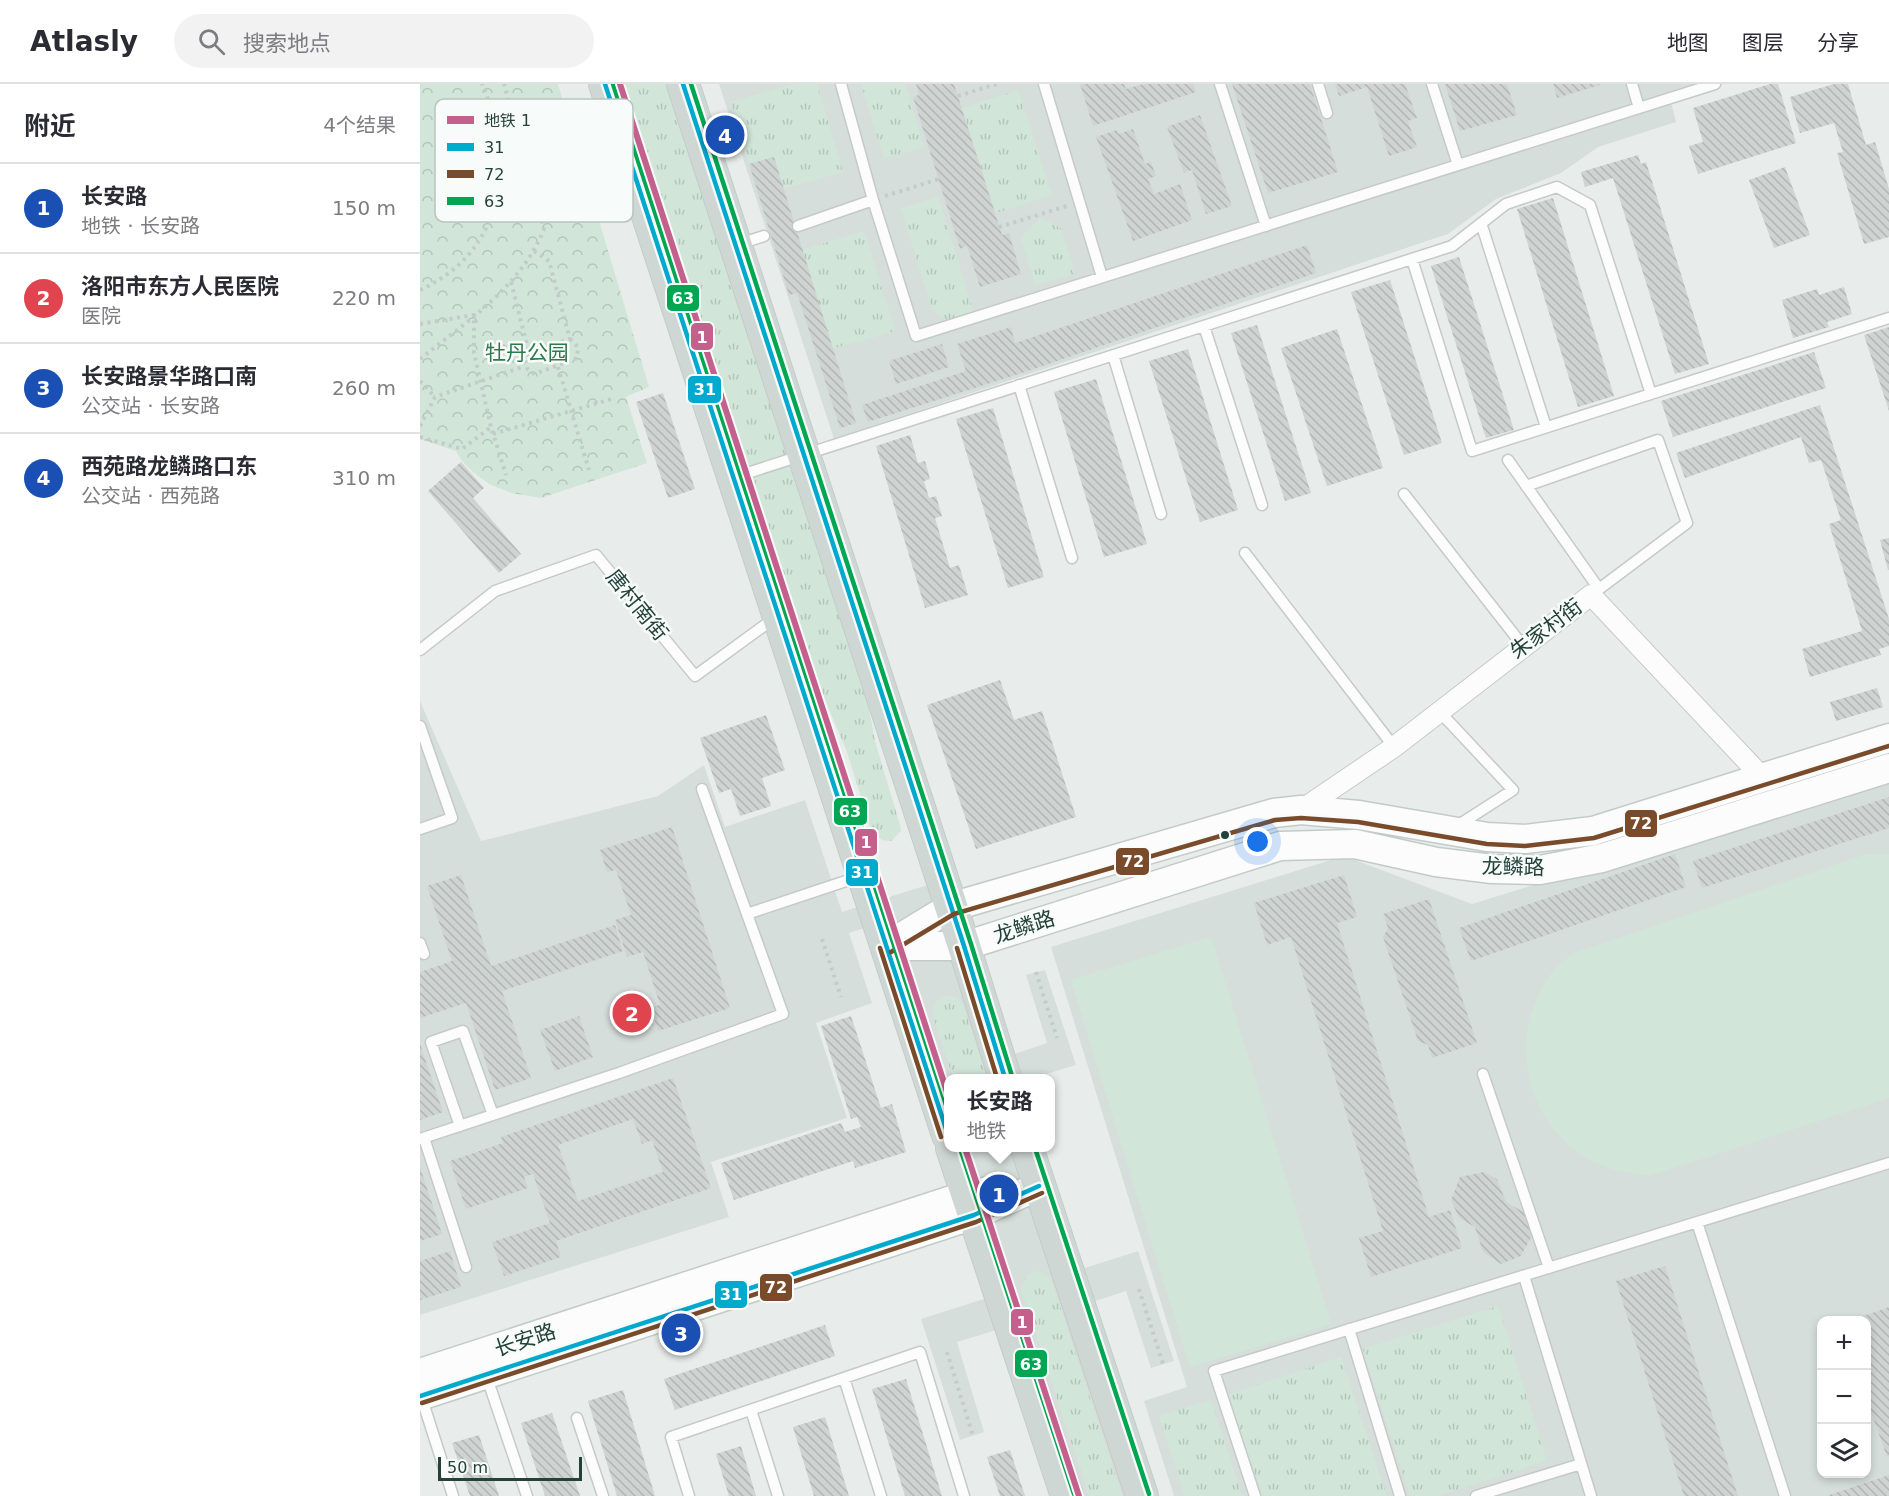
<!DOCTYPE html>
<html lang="zh">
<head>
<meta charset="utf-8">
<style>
  body { margin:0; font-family:"DejaVu Sans","Noto Sans SC",sans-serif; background:#f2f2f3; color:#2b2b33 }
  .controls { position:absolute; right:18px; bottom:18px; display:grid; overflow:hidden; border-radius:12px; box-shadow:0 3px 9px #0003 }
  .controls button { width:54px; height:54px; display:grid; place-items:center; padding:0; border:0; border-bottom:2px solid #e1e1e2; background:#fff; color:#2b2b33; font:30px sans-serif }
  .scale { position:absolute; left:18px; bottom:15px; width:144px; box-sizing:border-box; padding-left:6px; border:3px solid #24423a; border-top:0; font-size:16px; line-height:21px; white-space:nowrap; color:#24423a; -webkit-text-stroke:4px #f7fbf9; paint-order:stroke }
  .you { position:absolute; left:838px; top:758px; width:21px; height:21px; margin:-15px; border:4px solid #fff; border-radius:50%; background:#1a73e8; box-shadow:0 0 0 9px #1a73e833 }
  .badge { display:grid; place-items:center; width:39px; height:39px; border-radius:50%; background:#ea580c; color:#fff; font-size:20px; font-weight:700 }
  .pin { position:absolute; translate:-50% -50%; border:3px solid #fff; box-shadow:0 2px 6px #0006 }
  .popup { position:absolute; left:524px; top:990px; width:111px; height:78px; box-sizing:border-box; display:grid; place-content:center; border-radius:12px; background:#fff; filter:drop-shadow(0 2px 4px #0005); font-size:20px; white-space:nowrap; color:#7c7c81 }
  .popup b { font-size:22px; color:#2b2b33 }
  .popup::after { content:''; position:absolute; left:50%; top:100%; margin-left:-12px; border:12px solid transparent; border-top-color:#fff }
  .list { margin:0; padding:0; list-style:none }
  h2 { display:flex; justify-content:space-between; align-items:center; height:78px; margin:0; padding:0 24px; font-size:26px }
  h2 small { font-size:20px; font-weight:400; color:#7c7c81 }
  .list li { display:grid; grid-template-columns:39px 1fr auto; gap:18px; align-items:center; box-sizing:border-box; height:90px; padding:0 24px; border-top:2px solid #e1e1e2 }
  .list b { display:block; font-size:22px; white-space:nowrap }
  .list p { margin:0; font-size:20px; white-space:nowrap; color:#7c7c81 }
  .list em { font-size:20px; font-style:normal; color:#7c7c81 }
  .icon { flex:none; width:33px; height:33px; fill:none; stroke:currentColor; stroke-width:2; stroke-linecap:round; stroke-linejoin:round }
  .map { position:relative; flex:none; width:1469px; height:1412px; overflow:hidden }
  header { display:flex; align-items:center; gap:36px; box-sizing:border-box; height:84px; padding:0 30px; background:#fff; border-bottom:2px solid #e1e1e2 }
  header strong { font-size:28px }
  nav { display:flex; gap:33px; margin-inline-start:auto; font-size:21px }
  .search { width:420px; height:54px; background:#f2f2f3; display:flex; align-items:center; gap:15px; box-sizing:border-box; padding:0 21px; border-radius:33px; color:#7c7c81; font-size:22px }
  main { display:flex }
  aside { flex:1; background:#fff }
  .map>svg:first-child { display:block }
  .built { fill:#d6dedb; fill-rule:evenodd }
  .grass { fill:url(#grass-tufts) }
  .forest { fill:url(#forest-crowns) }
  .pitch { fill:#d1e6d8 }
  .building { fill:url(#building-back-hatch); fill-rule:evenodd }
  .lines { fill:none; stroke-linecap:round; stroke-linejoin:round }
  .service-casing { stroke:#c5cac8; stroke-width:13 }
  .minor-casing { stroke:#c5cac8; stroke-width:22 }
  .secondary-casing { stroke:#c3cbc8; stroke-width:31 }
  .primary-casing { stroke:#c3ccc9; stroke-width:34 }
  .path { stroke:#c3ccca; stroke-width:4; stroke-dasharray:3 4.5; stroke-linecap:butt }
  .service { stroke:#fcfcfc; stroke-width:10 }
  .minor { stroke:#fcfcfc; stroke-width:20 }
  .secondary { stroke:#fcfcfc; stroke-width:28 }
  .primary { stroke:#cfd7d5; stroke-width:32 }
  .bus-1-casing { stroke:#f7fbf9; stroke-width:9 }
  .bus-2-casing { stroke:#f7fbf9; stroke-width:9 }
  .bus-3-casing { stroke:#f7fbf9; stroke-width:9 }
  .bus-1 { stroke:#00a9ce; stroke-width:4.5 }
  .bus-2 { stroke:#7a4b2a; stroke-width:4.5 }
  .bus-3 { stroke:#00a651; stroke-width:4.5 }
  .metro-1-casing { stroke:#f7fbf9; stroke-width:10 }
  .metro-1 { stroke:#c4608c; stroke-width:6 }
  .bus-dot { fill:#24423a; stroke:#f7fbf9; stroke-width:2 }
  .labels { text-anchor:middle; stroke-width:5; stroke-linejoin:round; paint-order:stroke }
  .park-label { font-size:21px; fill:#2d7a4b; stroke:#f7fbf9 }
  .street-label { font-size:21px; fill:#24423a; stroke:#f7fbf9 }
  .key { fill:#f7fbf9; stroke:#b8c4c0; stroke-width:1.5 }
  .key-label { font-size:16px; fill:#24423a }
  .line-badge { stroke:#f7fbf9; stroke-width:2 }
  .badge-label { font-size:16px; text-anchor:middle; font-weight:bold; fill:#fff }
</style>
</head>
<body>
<header>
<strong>Atlasly</strong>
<div class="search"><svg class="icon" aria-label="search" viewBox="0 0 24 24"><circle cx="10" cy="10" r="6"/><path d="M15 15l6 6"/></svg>搜索地点</div>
<nav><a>地图</a><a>图层</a><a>分享</a></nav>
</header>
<main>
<aside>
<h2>附近<small>4个结果</small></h2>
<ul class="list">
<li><span class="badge" style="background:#1a4fb4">1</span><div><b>长安路</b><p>地铁 · 长安路</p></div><em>150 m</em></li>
<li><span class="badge" style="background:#e0444e">2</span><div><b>洛阳市东方人民医院</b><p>医院</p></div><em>220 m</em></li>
<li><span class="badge" style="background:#1a4fb4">3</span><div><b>长安路景华路口南</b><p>公交站 · 长安路</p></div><em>260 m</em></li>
<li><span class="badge" style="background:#1a4fb4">4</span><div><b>西苑路龙鳞路口东</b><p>公交站 · 西苑路</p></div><em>310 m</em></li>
</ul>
</aside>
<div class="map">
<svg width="1469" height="1412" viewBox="0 0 1469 1412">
  <defs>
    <pattern id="grass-tufts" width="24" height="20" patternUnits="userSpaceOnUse" patternTransform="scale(1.5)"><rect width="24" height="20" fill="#d1e6d8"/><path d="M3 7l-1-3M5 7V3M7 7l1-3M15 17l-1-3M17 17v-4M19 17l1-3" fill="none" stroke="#b3c6ba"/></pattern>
    <pattern id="forest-crowns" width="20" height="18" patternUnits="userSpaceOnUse" patternTransform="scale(1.5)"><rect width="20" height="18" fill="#d1e6d8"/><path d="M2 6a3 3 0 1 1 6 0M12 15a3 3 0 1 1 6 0" fill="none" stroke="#b3c6ba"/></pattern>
    <pattern id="building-back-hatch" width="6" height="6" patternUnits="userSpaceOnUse" patternTransform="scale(1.5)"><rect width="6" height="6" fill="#cfd4d2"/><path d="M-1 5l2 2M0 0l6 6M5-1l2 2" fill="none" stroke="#b2b7b5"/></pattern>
  </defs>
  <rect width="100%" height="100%" fill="#e8edeb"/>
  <path class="built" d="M299 0H1300L1250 14 1256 38 1178 63 1141 89 1076 115 1028 150 414 355Z
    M0 617 61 757 238 712 284 681 305 743 385 716 422 828 517 798 574 977 627 959 606 891 625 886 656 981 613 994H528V1064H602L643 1191 718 1167 754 1277 731 1284 706 1207 654 1224 714 1412H637L583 1244 537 1258 564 1348 540 1356 501 1235 573 1212 454 841 429 849 452 919 396 939 427 1034 291 1078 309 1133 0 1231Z
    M1469 691V1412H754L724 1317 767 1303 631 863 924 772 1052 820ZM1402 1236H1446V1390H1402Z"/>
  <path class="grass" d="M198 0H253L446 608 455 657 480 741 481 747 471 757C461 757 457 754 451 746L427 668 388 576Z
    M373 0H397L423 88 363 105 354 73 329 80 311 18Z
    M441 0H485L504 63 464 75Z
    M598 6 632 111 576 129 542 24Z
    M518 113 553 227C536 242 527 239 512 225L481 124Z
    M620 134 641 144 655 190 615 201 601 153Z
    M444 147 475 247 412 265 382 166Z
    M525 911 536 913 542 918 567 994H533L515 939 513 925 515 919Z
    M618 1187 631 1195 702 1412H669L601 1205C604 1194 607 1190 618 1187Z
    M1078 1222 1127 1377 1017 1412H990L943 1265Z
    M921 1273 967 1412H841L807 1311Z
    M791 1316 822 1412H765L739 1332Z"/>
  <path class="forest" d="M0 0H138L229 303 206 313 227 379 121 414 91 409 69 400 53 388 41 376 36 367 0 355Z"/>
  <path class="pitch" d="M1447 770H1469V1014L1229 1092C1206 1088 1183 1085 1163 1072 1104 1034 1088 950 1129 893 1135 884 1145 877 1152 870Z
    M791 853 911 1240 770 1283 651 896Z"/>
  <path class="building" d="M496 0H534L582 151 589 149 601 190 560 203 547 162 540 165 493 13 499 11Z
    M660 0H704L706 5 723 0H773L776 8 673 42Z
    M812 0H890L918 88 848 109Z
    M915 0H985L997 34 988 37 997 63 969 72 947 3 919 12Z
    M1025 0H1087L1097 31 1040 47Z
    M1133 0H1179L1180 1 1137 14Z
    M1350 0H1358L1376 59 1278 90 1269 62 1283 58 1273 24Z
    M1414 0H1428L1446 61 1455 58 1469 105V153L1444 160 1417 69 1423 68 1414 39 1380 49 1370 13Z
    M780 31 812 122 786 130 772 86 764 89 747 43Z
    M713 45 725 80 731 78 736 92 728 95 734 110 760 100 772 136 713 157 676 53 697 46 698 50Z
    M1218 71 1221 80 1226 78 1289 280 1255 290 1193 94 1165 103 1161 88Z
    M354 73 436 339 420 344 377 209 369 211 329 80Z
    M1365 83 1390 151 1354 164 1329 96Z
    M1133 114 1194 312 1158 323 1097 125Z
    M887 161 896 189 605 288 448 338 442 321 546 287 537 260 591 243 595 259Z
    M1039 173 1094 346 1066 354 1011 182Z
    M970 196 1022 359 984 371 931 208Z
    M1424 203 1432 230 1407 238 1409 243 1373 254 1362 216 1397 205 1399 211Z
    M837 241 891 409 865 417 811 249Z
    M1469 243V327L1444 251Z
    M917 245 963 384 907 402 861 264Z
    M522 260 529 283 476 300 469 277Z
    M768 265 818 426 780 438 729 277Z
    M1394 268 1406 304 1253 353 1241 317Z
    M676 295 727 460 684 473 634 308Z
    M243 309 275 405 248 414 216 318Z
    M1400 321 1469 535V562L1459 565 1461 571 1390 593 1382 565 1442 547 1409 440 1421 436 1401 376 1389 379 1381 353 1265 394 1256 369Z
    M573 324 624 493 588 504 536 335Z
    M490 351 498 379 505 377 510 395 504 397 509 414 516 412 522 432 515 434 530 484 539 481 548 511 505 524 456 362Z
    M41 378 64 404 53 414 101 470 79 489 8 407Z
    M1469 454V486H1468L1460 456Z
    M580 596 594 636 622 627 656 733 556 765 507 621Z
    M1457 604 1463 623 1416 637 1410 618Z
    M346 631 365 686 342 694 351 722 320 732 311 705 299 709 280 654Z
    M1469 713V744L1282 804 1273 777Z
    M252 743 310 924 238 947 231 923 240 921 223 868 207 873 195 836 211 831 196 786 187 788 180 766Z
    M1255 770 1266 803 1051 877 1039 844Z
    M41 791 71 882 195 841 203 867 82 907 111 994 75 1006 46 919 0 934V888L32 877 7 802Z
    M924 791 937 833 917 839 1009 1133 1030 1126 1042 1164 951 1193 939 1154 963 1147 871 853 847 861 834 819Z
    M1009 815 1057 959 1012 974 1008 961 998 957 963 853 968 844 963 830Z
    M159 932 173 973 135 987 120 946Z
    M431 932 461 1024 472 1020 486 1068 435 1084 433 1077 314 1116 301 1079 421 1039 425 1048 441 1043 437 1033 431 1035 401 942Z
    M0 960 23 1028 0 1036Z
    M253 994 291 1104 136 1157 141 1173 84 1192 72 1158 130 1139 113 1090 104 1093 108 1104 46 1125 30 1077 83 1059 81 1053ZM213 1035 222 1060 232 1056 243 1088 158 1117 138 1061Z
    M0 1083 22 1150 0 1157Z
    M1063 1088 1077 1095 1086 1118 1107 1130 1113 1150 1101 1172 1081 1180 1063 1168 1055 1143 1039 1134 1031 1116 1040 1093Z
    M30 1167 41 1203 0 1216V1177Z
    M1245 1182 1318 1412H1264L1196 1197Z
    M1469 1223V1372L1467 1373 1446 1314V1236H1432Z
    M405 1241 415 1272 255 1326 244 1295Z
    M486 1295 522 1412H485L452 1305Z
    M203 1306 235 1412H197L168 1317Z
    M132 1329 160 1412H125L101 1339Z
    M405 1333 429 1412H394L373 1343Z
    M59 1351 79 1412H50L32 1359Z
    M321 1362 336 1412H309L296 1370Z
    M590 1366 605 1412H580L567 1373Z
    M1469 1391V1412H1406Z"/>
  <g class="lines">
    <g class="service-casing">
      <path id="service" d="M421 0 453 116 496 252 1295 0
        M624 0 682 193
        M800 0 846 142
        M898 0 907 29
        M1012 0 1038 81
        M1212 0 1219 24
        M1061 139 1126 343
        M378 142 453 116
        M319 160 344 152
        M992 175 1052 367 1469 234
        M784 242 842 421
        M693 271 741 430
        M599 301 652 474
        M1088 376 1179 505
        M315 393 1032 162 1086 120 1137 103 1170 121 1231 310
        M1106 402 1238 356 1267 439 1171 511
        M984 410 1103 562
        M825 469 974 663
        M0 566 75 507 176 471 275 592 356 533
        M1019 627 1093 706 1037 742
        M0 642 32 734 0 745
        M327 830 441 792
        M0 859 4 870
        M1063 990 1129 1184
        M40 1042 11 958 43 947 73 1031
        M4 1054 46 1183
        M0 1055 199 989 363 930 282 705
        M1277 1138 1365 1412
        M1104 1192 1171 1412
        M929 1245 980 1412
        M66 1291 107 1412
        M424 1294 461 1412
        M1 1312 33 1412
        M331 1326 358 1412
        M157 1334 183 1412
        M269 1412 251 1353 500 1268 544 1412
        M835 1412 794 1287 1469 1079
        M1056 1412 1161 1380"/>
    </g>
    <g class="minor-casing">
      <path id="minor" d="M881 726 974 663 1171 511 1342 693"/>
    </g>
    <g class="secondary-casing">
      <path id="secondary" d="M467 862 531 823 854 729 881 726 939 731 1067 753 1105 755 1173 747 1469 654
        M467 862H544L860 762 935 760 1016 778 1072 785 1120 786 1182 774 1469 684
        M0 1289 547 1111 569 1107
        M0 1312 554 1131 619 1102"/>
    </g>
    <g class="primary-casing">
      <path id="primary" d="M185 0 528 1051
        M263 0 544 862 585 994
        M532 1064 647 1412
        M607 1064 722 1412"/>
    </g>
    <path class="path" d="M538 12 577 0
      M465 112 519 95
      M579 143 647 122
      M114 167 129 177 150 255
      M91 198 109 269
      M0 206C20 197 41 182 54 164 79 131 87 78 76 39 73 26 67 13 62 0
      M0 240 54 231V269L71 343 86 391
      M150 255 158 263 157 274 115 290C107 286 105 283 105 275L113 267Z
      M0 275C46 238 101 203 124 145L84 0
      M138 283 169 386
      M0 297 15 313
      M0 342 15 313 105 282
      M73 350 195 314
      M0 353 42 365 71 343
      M402 855 421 913
      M616 888 637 954
      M719 1205 743 1280
      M527 1268 553 1352"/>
    <use href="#service" class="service"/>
    <use href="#minor" class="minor"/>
    <use href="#secondary" class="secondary"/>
    <use href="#primary" class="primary"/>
    <g class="bus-1-casing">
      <path id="bus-1" d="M185 0 528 1051
        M263 0 544 862 585 994
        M0 1312 554 1131 619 1102"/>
    </g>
    <g class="bus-2-casing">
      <path id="bus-2" d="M460 864 521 1053
        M537 864 577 994
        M471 868 534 830 855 736 881 734 938 738 1067 760 1105 762 1174 754 1469 662
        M2 1319 556 1138 622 1109"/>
    </g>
    <g class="bus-3-casing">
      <path id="bus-3" d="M193 0 528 1027
        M271 0 551 860 592 992
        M540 1064 654 1410
        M615 1064 729 1410"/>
    </g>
    <use href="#bus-1" class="bus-1"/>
    <use href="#bus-2" class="bus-2"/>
    <use href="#bus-3" class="bus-3"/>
    <g class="metro-1-casing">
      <path id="metro-1" d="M200 0 528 1011
        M545 1064 659 1412"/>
    </g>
    <use href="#metro-1" class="metro-1"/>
  </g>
  <circle class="bus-dot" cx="805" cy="751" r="5"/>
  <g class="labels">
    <g class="park-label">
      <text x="107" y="276">牡丹公园</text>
    </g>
    <g class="street-label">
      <text transform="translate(217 521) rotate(51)" y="7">唐村南街</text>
      <text transform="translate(1126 545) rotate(-37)" y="7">朱家村街</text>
      <text transform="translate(1093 783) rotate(1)" y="7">龙鳞路</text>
      <text transform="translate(604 843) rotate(-18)" y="7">龙鳞路</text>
      <text transform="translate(105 1256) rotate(-18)" y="7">长安路</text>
    </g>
  </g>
  <rect x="15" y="15" width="198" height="123" rx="9" class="key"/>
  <rect x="27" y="32" width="27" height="8" fill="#c4608c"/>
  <rect x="27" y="59" width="27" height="8" fill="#00a9ce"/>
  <rect x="27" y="86" width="27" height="8" fill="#7a4b2a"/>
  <rect x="27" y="113" width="27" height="8" fill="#00a651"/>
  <g class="key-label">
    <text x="64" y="42">地铁 1</text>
    <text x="64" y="69">31</text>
    <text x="64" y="96">72</text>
    <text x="64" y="123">63</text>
  </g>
  <g class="line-badge">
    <rect x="246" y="200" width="34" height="28" rx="6" fill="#00a651"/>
    <rect x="270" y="238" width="24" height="29" rx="6" fill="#c4608c"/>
    <rect x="267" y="291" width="35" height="29" rx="6" fill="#00a9ce"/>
    <rect x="413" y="713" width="35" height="29" rx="6" fill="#00a651"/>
    <rect x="1204" y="725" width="34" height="29" rx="6" fill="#7a4b2a"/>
    <rect x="434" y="744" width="24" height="29" rx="6" fill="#c4608c"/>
    <rect x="695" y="763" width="35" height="29" rx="6" fill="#7a4b2a"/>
    <rect x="425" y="774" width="34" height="29" rx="6" fill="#00a9ce"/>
    <rect x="339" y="1189" width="34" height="29" rx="6" fill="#7a4b2a"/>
    <rect x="294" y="1196" width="34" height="29" rx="6" fill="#00a9ce"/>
    <rect x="590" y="1224" width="24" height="28" rx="6" fill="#c4608c"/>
    <rect x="594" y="1265" width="34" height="29" rx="6" fill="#00a651"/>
  </g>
  <g class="badge-label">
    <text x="263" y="220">63</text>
    <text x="282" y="259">1</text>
    <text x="285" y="311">31</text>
    <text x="430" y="733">63</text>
    <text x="1221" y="745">72</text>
    <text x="446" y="764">1</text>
    <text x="713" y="783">72</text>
    <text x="442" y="794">31</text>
    <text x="356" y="1209">72</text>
    <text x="311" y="1216">31</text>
    <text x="602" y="1244">1</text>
    <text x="611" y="1286">63</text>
  </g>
</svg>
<div class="controls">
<button>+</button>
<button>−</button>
<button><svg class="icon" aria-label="layers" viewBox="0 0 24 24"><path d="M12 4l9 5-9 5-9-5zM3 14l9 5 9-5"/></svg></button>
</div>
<div class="scale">50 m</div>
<div class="you"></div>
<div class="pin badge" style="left:579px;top:1110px;background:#1a4fb4">1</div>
<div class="popup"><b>长安路</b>地铁</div>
<div class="pin badge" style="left:212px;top:929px;background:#e0444e">2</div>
<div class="pin badge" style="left:261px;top:1249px;background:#1a4fb4">3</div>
<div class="pin badge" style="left:305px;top:51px;background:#1a4fb4">4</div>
</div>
</main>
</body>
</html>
